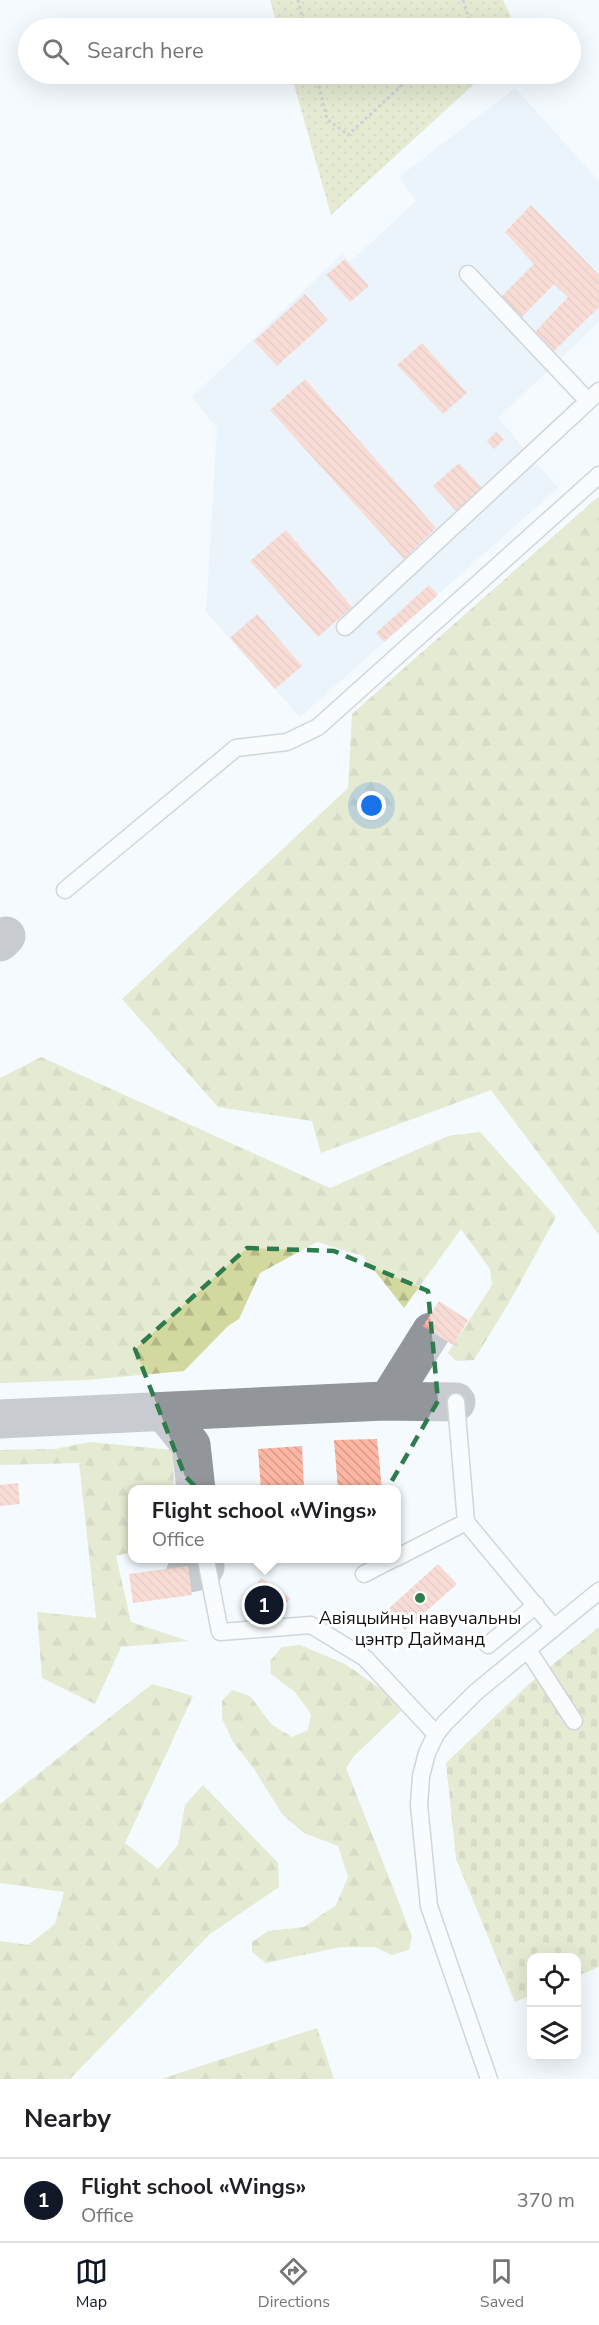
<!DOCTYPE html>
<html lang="en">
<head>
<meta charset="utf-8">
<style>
  body { margin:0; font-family:"Nunito Sans",sans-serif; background:#f2f2f2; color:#202124 }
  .controls { position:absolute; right:18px; bottom:18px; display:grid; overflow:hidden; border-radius:12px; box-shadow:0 6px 24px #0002 }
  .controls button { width:54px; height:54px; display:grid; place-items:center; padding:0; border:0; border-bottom:2px solid #e0e0e0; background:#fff; color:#202124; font:30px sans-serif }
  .you { position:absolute; left:372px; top:806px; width:21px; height:21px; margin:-15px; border:4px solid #fff; border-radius:50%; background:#1a73e8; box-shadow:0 0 0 9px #1a73e833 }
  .badge { display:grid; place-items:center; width:39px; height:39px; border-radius:50%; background:#111827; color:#fff; font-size:20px; font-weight:700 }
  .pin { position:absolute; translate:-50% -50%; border:3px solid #fff; box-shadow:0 2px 6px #0006 }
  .popup { position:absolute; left:128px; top:1485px; width:273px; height:78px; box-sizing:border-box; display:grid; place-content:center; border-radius:12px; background:#fff; filter:drop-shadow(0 2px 4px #0005); font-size:20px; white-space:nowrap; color:#757577 }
  .popup b { font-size:22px; color:#202124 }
  .popup::after { content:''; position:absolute; left:50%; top:100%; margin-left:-12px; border:12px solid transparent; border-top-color:#fff }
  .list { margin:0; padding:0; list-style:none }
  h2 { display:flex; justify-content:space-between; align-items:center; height:78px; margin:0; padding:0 24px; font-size:26px }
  h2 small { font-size:20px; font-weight:400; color:#757577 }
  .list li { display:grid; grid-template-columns:39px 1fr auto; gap:18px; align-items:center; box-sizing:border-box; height:84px; padding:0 24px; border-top:2px solid #e0e0e0 }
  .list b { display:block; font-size:22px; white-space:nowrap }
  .list p { margin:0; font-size:20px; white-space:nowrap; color:#757577 }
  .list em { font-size:20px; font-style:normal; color:#757577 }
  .icon { flex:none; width:33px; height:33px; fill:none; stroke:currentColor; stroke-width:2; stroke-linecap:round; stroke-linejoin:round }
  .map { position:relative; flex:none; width:599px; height:2079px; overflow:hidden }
  .search { position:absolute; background:#fff; box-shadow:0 6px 24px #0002; left:18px; right:18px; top:18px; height:66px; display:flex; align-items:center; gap:15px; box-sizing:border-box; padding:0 21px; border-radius:33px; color:#757577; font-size:22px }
  .sheet { height:162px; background:#fff }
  nav { display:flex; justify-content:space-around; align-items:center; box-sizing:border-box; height:84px; border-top:2px solid #e0e0e0; background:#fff; font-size:16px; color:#757577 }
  nav a { display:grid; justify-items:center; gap:3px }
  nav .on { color:#111827 }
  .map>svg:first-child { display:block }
  .built { fill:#e1eef8 }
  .forest { fill:url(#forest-firs) }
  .cemetery { fill:url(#cemetery-stones) }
  .garden { fill:url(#garden-dots) }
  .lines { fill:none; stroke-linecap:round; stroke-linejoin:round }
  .taxiway { stroke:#92969a; stroke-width:39 }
  .building { fill:url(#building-back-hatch) }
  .minor-casing { stroke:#a4aaaf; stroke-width:19 }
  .path { stroke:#9ea3a6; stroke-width:3; stroke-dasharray:3 3; stroke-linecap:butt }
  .minor { stroke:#fff; stroke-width:16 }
  .marked { fill:none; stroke:#2e7b4b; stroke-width:4.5; stroke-dasharray:12 8; stroke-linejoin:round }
  .poi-dot { fill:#2e7b4b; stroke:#fff; stroke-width:2 }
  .labels { text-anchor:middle; stroke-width:6; stroke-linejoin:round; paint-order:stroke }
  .poi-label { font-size:18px; fill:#0e1012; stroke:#fff }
</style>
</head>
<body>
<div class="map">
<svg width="599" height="2079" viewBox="0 0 599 2079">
  <defs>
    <pattern id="forest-firs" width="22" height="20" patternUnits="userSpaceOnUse" patternTransform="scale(1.5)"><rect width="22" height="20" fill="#d3d89f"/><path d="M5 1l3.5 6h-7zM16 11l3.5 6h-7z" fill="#b4b888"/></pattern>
    <pattern id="cemetery-stones" width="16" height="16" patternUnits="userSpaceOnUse" patternTransform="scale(1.5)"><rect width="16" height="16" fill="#d3d89f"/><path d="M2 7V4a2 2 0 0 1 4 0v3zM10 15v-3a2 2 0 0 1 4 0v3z" fill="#b4b888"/></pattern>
    <pattern id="garden-dots" width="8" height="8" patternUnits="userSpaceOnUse" patternTransform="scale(1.5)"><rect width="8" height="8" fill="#d3d89f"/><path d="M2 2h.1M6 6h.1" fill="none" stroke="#b4b888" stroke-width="1.8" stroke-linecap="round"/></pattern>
    <pattern id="building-back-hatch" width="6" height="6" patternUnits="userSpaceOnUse" patternTransform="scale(1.5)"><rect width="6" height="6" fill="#fcb6a3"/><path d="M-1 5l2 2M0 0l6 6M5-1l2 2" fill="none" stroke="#d79b8b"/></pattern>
  </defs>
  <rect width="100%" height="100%" fill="#f4fafe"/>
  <path class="built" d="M515 88 599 181V322L498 418 558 488 300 717 206 612 217 428 192 397 342 254 350 262 416 201 399 177Z"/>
  <path class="forest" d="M599 496V1235L491 1090 321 1153 312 1121 218 1107 122 999 348 788 352 714Z
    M41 1057 330 1188 448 1136 480 1132 556 1217 510 1301 474 1360 456 1361 448 1353 492 1285 490 1269 461 1229 404 1308 363 1256 317 1242 260 1273 239 1319 228 1326 184 1371 87 1380 0 1383V1078Z
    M90 1442 173 1450 174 1489 132 1490V1552L116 1556 131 1622 188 1641 121 1647 95 1704 42 1678 37 1612 96 1618 79 1463 0 1465V1450L55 1449Z
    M300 1645 345 1664 387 1693 401 1711 354 1756 346 1768 412 1936 409 1950 392 1955 375 1947H341L266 1963 252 1952V1942L268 1931 304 1927 336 1905 348 1877 338 1846 304 1833 282 1814 254 1769 233 1742 222 1718V1701L232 1690 250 1696 271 1724 292 1737 308 1730 311 1714 295 1692 271 1674 270 1661 282 1647Z
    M152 1684 193 1696 125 1843 158 1869 178 1845 185 1805 203 1785 278 1863 279 1887 210 1934 70 2079H0V1941L28 1945 55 1924 64 1892 0 1883V1804Z
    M317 2028 334 2079H161Z"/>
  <path class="cemetery" d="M599 1627V1967L577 1976 576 1958H532L531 1995 515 2002 456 1859 446 1763 531 1682Z"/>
  <path class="garden" d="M270 0H503L516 28H278Z
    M291 74H485L331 215Z"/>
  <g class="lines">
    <path class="taxiway" d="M0 942 6 936
      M384 1401 391 1396 431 1332
      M164 1412 191 1445 196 1490
      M0 1419 384 1401 456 1402
      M185 1574 203 1570 205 1567V1558"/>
  </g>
  <path class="building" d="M531 205 599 275V307L551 354 532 335 568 297 554 284 517 322 497 301 534 264 505 232Z
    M345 259 369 286 350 302 326 275Z
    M305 294 328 320 277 366 254 341Z
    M422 343 467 393 443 414 397 365Z
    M305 379 436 528 404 559 270 410Z
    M496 432 504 440 494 449 487 441Z
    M459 463 486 492 460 515 433 486Z
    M286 530 352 607 318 637 250 561Z
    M429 585 438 595 384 642 376 633Z
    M257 614 302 666 275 689 230 638Z
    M439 1301 468 1320 453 1345 423 1326Z
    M377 1439 382 1490H338L334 1440Z
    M302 1446 304 1490H261L258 1449Z
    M18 1483 20 1504 0 1506V1485Z
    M438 1564 457 1584 405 1630 387 1610Z
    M188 1566 192 1595 133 1603 129 1574Z
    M261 1578 290 1598 273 1622 244 1602Z"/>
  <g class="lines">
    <g class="minor-casing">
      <path id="minor" d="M468 274 588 401
        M345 627 599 391
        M65 890 236 748 287 742 318 727 599 475
        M456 1402 466 1522 554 1628
        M396 1558 466 1522
        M206 1560 220 1632 311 1625 365 1658 436 1734
        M364 1574 395 1558
        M488 1645 536 1605
        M528 1650 574 1721
        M489 2079 429 1906 419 1805 421 1776 427 1753 436 1734 445 1723 476 1692 599 1591"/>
    </g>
    <path class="path" d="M298 0 305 28
      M463 0 470 22 475 28
      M463 28 470 22
      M316 74 327 119 348 135 414 74
      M506 74 511 81"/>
    <use href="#minor" class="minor"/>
  </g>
  <path d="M0 0H599V2079H0ZM247 1248 334 1251 428 1291 438 1401 367 1524 248 1543 185 1476 135 1349Z" fill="#f4fafe" fill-opacity=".55" fill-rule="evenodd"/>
  <path class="marked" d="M247 1248 334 1251 428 1291 438 1401 367 1524 248 1543 185 1476 135 1349Z"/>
  <circle class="poi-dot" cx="420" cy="1598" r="6"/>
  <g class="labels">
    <g class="poi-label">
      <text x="420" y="1624">Авіяцыйны навучальны<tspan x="420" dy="21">цэнтр Дайманд</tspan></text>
    </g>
  </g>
</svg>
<div class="controls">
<button><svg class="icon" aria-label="locate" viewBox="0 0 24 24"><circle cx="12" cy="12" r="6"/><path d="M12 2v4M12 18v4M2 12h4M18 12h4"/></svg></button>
<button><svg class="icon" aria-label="layers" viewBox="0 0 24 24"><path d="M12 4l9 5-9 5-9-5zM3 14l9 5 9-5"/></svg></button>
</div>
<div class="you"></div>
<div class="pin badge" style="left:264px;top:1605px">1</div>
<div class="popup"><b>Flight school «Wings»</b>Office</div>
<div class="search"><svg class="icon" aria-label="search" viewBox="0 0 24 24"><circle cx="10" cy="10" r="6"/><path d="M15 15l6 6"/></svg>Search here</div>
</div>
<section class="sheet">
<h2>Nearby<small></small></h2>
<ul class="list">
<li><span class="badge">1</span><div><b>Flight school «Wings»</b><p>Office</p></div><em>370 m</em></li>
</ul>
</section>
<nav>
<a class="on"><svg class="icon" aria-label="map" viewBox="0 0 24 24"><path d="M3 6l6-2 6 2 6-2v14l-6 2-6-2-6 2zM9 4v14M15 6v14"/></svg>Map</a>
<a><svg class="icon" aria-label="directions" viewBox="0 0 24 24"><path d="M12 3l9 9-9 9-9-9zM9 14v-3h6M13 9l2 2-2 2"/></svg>Directions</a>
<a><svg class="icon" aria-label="saved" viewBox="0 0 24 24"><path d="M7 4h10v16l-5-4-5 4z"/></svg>Saved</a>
</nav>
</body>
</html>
